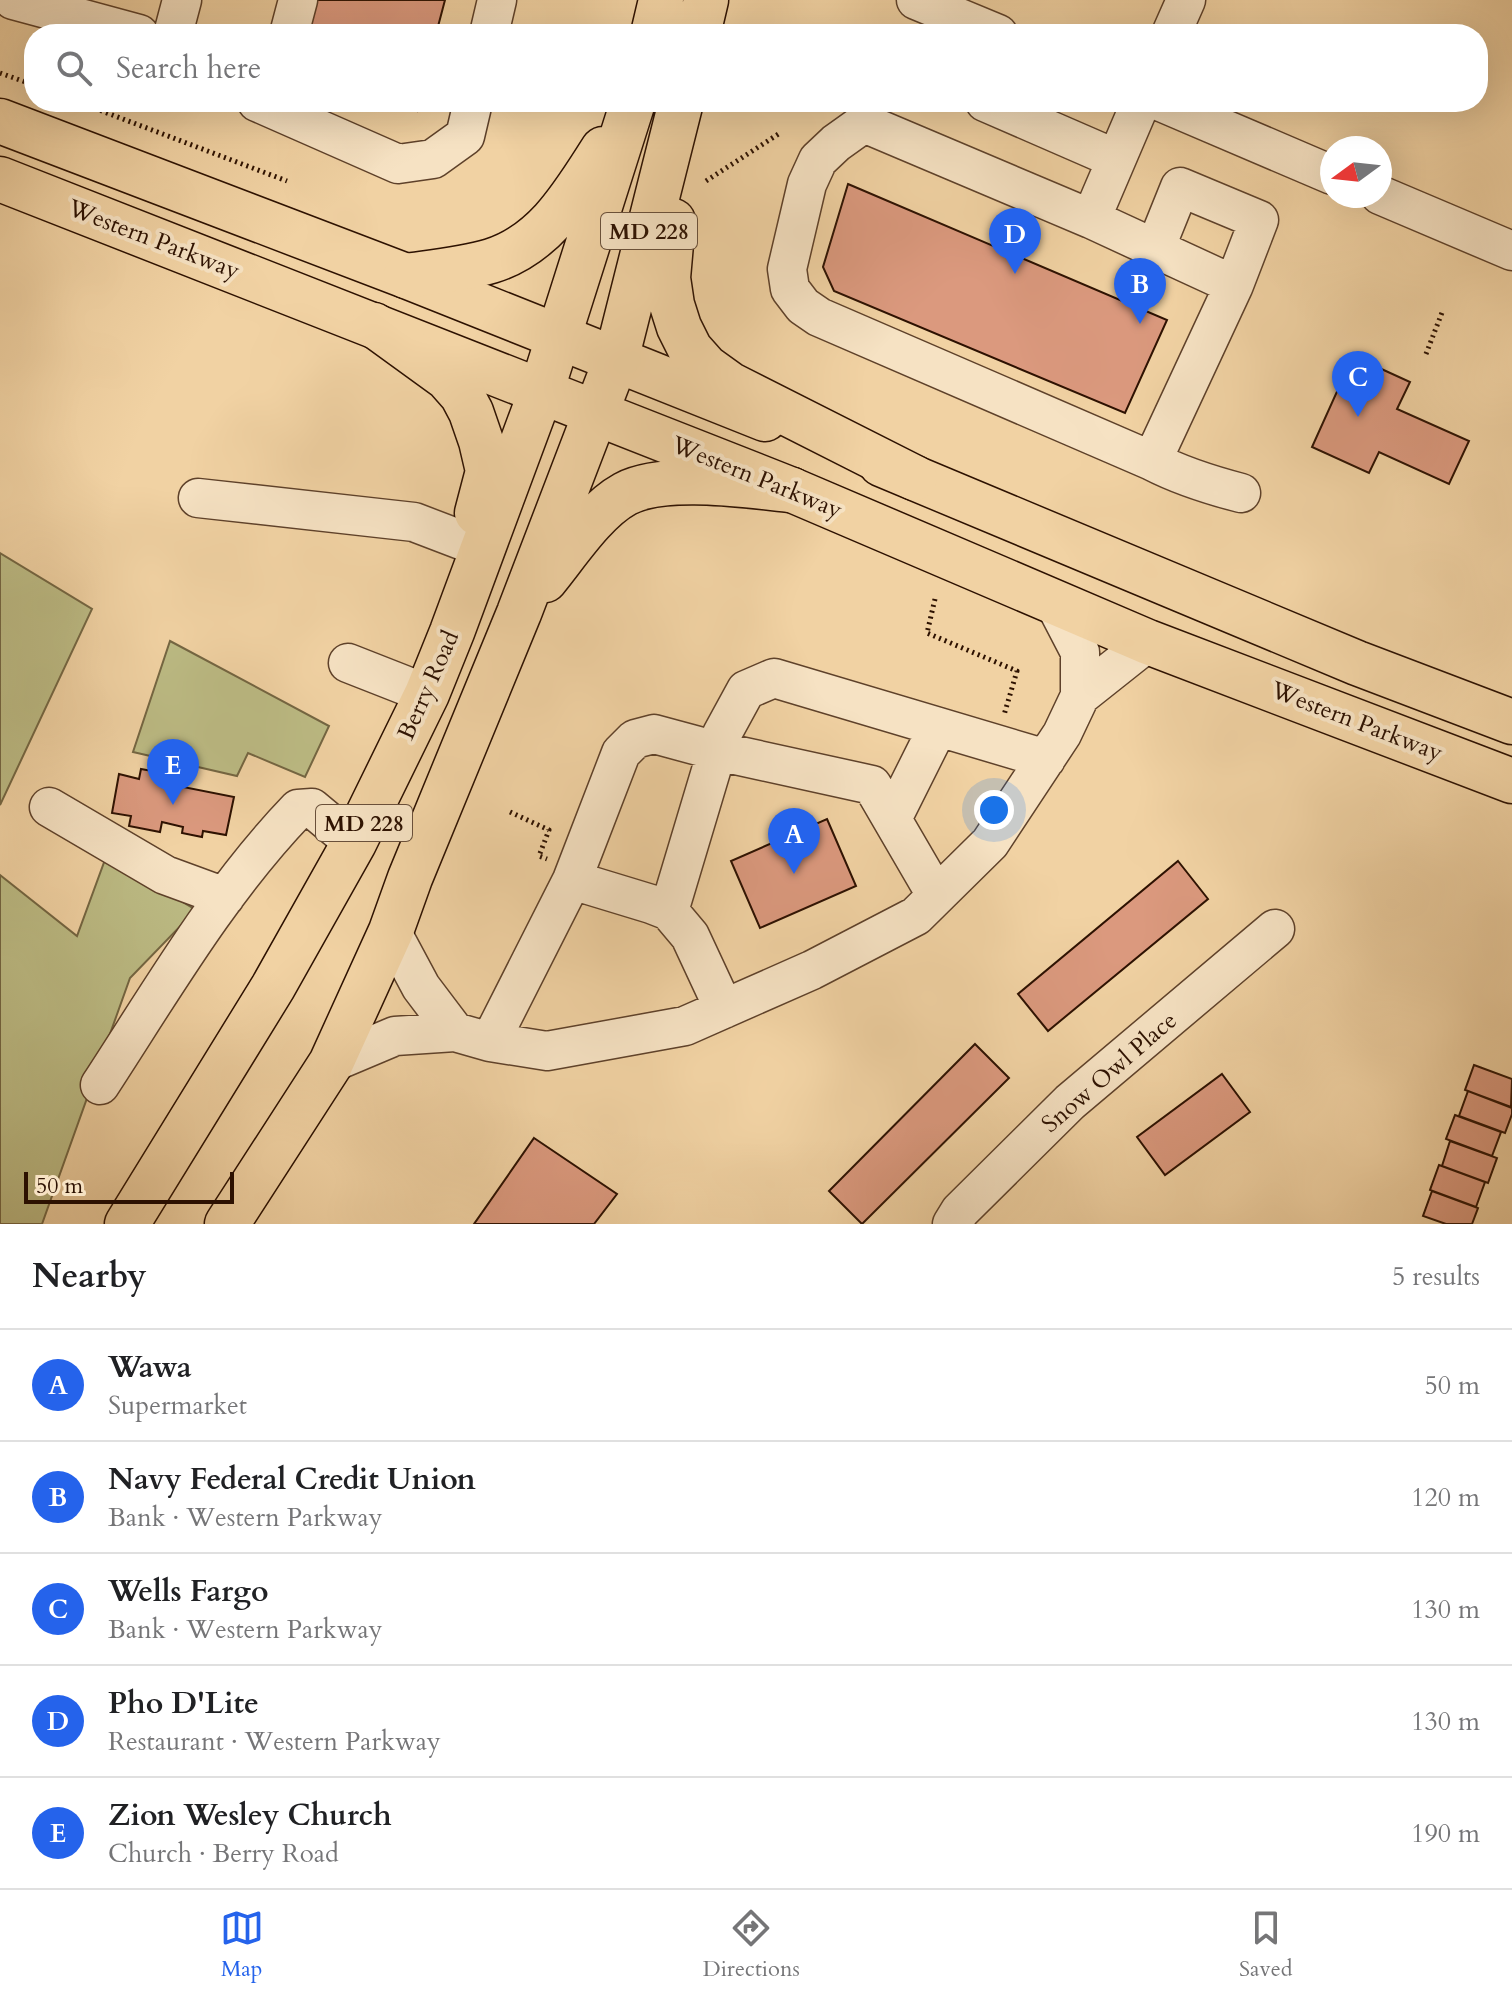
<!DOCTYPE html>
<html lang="en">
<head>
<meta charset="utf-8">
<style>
  body { margin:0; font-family:Cardo,serif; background:#f2f2f2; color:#202124 }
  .compass { position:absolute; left:1320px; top:136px; width:72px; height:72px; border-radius:50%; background:#fff; box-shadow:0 8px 32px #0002; rotate:255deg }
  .scale { position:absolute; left:24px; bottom:20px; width:210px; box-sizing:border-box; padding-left:8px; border:4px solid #2d1101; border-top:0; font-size:22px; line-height:28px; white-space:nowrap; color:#2d1101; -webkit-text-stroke:6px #f6e2c3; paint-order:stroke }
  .you { position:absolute; left:994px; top:810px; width:28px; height:28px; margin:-20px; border:6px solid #fff; border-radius:50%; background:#1a73e8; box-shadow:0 0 0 12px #1a73e833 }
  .badge { display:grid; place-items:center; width:52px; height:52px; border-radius:50%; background:#2563eb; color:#fff; font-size:26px; font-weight:700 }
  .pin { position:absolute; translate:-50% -66px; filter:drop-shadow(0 2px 4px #0008) }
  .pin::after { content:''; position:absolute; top:42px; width:28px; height:24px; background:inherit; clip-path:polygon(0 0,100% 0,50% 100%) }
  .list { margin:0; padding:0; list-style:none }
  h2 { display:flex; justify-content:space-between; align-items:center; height:104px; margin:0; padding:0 32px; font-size:34px }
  h2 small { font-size:26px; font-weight:400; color:#757577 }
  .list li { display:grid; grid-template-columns:52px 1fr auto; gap:24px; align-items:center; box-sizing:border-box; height:112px; padding:0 32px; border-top:2px solid #e0e0e0 }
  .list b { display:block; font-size:30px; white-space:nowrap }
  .list p { margin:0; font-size:26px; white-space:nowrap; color:#757577 }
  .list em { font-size:26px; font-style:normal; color:#757577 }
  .icon { flex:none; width:44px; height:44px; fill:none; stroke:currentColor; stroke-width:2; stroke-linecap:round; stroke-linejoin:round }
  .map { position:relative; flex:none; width:1512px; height:1224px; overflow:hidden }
  .search { position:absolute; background:#fff; box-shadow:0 8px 32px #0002; left:24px; right:24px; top:24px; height:88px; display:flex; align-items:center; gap:20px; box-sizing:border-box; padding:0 28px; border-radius:32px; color:#757577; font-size:30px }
  .sheet { height:664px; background:#fff }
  nav { display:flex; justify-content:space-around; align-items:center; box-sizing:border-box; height:112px; border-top:2px solid #e0e0e0; background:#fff; font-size:22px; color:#757577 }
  nav a { display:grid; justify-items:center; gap:4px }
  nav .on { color:#2563eb }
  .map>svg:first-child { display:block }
  .green { fill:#bcbb84; stroke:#746642; stroke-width:2 }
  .building { fill:#db997e; stroke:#2d1101; stroke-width:2 }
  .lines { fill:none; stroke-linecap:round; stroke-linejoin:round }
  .minor-casing { stroke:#5e412a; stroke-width:41 }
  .major-casing { stroke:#2d1101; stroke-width:47 }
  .highway-casing { stroke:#2d1101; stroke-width:47 }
  .path { stroke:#2d1101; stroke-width:5; stroke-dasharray:2 4; stroke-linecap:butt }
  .minor { stroke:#f6e2c3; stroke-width:38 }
  .major { stroke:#f1d2a3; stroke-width:44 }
  .highway { stroke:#f1d2a3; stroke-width:44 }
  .labels { text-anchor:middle; stroke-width:8; stroke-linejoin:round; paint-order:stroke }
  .shield { fill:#f6e2c3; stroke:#69503b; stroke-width:2 }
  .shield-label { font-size:22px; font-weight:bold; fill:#2d1101 }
  .street-label { font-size:24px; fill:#2d1101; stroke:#f6e2c3 }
</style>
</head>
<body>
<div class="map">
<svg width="1512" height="1224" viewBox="0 0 1512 1224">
  <rect width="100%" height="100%" fill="#f1d2a3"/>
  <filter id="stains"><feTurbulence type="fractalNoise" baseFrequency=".0025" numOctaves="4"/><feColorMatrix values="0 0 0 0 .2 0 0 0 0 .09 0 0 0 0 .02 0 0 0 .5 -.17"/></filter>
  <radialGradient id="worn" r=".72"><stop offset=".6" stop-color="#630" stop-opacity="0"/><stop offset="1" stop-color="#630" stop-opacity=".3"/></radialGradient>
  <path class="green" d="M0 553 92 609 0 805Z
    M170 641 329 726 305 777 248 753 237 776 133 752Z
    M106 857 196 910 130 978 42 1224H0V875L77 936Z"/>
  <path class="building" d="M305 0H445L436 34H296Z
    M369 102H419L417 111Z
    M848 184 1167 320 1125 413 834 291 823 267Z
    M1353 356 1410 382 1397 409 1469 441 1449 484 1379 452 1369 473 1312 447Z
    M141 769 169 774 168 784 234 797 226 835 203 831 202 837 182 833 183 827 162 822 160 832 129 826 131 816 112 813 119 774 139 779Z
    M827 819 856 886 760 928 731 861Z
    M1178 861 1208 899 1048 1031 1018 994Z
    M975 1044 1009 1078 862 1224 829 1191Z
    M1474 1065 1512 1079 1511 1107 1465 1090Z
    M1222 1074 1250 1112 1165 1175 1137 1137Z
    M1468 1091 1512 1108V1114L1505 1133 1459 1116Z
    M1455 1115 1501 1132 1492 1156 1446 1139Z
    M534 1138 617 1194 594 1224H474Z
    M1450 1141 1497 1158 1488 1183 1442 1166Z
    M1439 1165 1485 1182 1476 1207 1430 1190Z
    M1432 1191 1478 1208 1472 1224H1446L1423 1216Z"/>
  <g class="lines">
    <g class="minor-casing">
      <path id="minor" d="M13 0 139 34
        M916 0 998 34
        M173 34 182 0
        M289 34 298 0
        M489 34 497 0
        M1171 34 1186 0
        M257 102 398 164 433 159 465 136 473 102
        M985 102 1116 159
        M1161 102 1332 175
        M864 123 1091 219 1234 285 1152 461 819 317 803 306 790 289 787 269 807 184 818 160 836 143Z
        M1380 195 1512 251
        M1091 219 1141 102
        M1155 249 1180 187 1259 220 1234 285
        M1152 461C1181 476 1210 485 1241 493
        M198 498 414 522 469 543
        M348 663 427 694
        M1080 696 1148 642
        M49 807 165 875 225 897
        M892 819 938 727
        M572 880 651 904 669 911 690 936 724 1009
        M669 911 722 734 746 690 774 678 1046 759
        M391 931 421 987 455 1032
        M490 1042 572 880 621 753 635 739 654 734 717 751 872 785 936 895
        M331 1063 395 1036 455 1032 490 1042 547 1051 685 1026 812 970 916 916 990 843 1062 734 1080 696V652L1054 602
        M100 1085C162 990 219 891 298 809L312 808 354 843
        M952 1224 960 1211 1070 1102 1275 929"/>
    </g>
    <g class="major-casing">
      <path id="major" d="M0 121 406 276 765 419
        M0 179 792 490 1148 642 1512 781
        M881 464 1357 663 1512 722"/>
    </g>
    <g class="highway-casing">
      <path id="highway" d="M653 34 661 0
        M698 34 706 0
        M673 221 668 278 672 305 679 327 690 349 706 367 731 385 915 478
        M406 276C434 272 464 269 491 261 546 244 574 194 603 149
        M374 325 447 378 462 395 471 412 481 441 488 471 477 513
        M545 580C568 552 594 511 625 494 664 473 749 486 792 490
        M127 1224 273 987 354 843 427 694 452 632 541 392 633 102
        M227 1224 331 1063 391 931 410 878 519 613 616 360 681 102"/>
    </g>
    <path class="path" d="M0 73 34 85
      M78 102 287 181
      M706 181 780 133
      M1426 354 1443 310
      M935 599 927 633 1017 671 1004 715
      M510 812 549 830 539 856 547 859"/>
    <use href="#minor" class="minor"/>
    <use href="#major" class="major"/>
    <use href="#highway" class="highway"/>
  </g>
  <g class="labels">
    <g class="shield">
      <rect x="601" y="213" width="96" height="36" rx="6"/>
      <rect x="316" y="805" width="96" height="36" rx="6"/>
    </g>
    <g class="shield-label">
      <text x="649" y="239">MD 228</text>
      <text x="364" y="831">MD 228</text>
    </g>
    <g class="street-label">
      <text transform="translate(154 239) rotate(21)" y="8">Western Parkway</text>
      <text transform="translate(757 477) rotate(22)" y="8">Western Parkway</text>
      <text transform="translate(428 685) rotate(-66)" y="8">Berry Road</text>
      <text transform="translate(1357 721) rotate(21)" y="8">Western Parkway</text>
      <text transform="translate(1109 1072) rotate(-41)" y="8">Snow Owl Place</text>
    </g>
  </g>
  <rect width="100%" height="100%" filter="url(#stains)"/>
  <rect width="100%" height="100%" fill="url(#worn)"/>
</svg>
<svg class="compass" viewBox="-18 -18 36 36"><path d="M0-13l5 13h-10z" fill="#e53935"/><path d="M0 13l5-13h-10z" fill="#757577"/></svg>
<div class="scale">50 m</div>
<div class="you"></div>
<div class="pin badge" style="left:794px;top:874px">A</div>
<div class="pin badge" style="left:1140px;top:324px">B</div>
<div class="pin badge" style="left:1358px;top:417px">C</div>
<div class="pin badge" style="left:1015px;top:274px">D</div>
<div class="pin badge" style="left:173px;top:805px">E</div>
<div class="search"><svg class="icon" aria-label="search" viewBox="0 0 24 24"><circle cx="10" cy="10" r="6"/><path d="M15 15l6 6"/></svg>Search here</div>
</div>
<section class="sheet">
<h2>Nearby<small>5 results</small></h2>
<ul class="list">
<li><span class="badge">A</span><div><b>Wawa</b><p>Supermarket</p></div><em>50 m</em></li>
<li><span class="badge">B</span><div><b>Navy Federal Credit Union</b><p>Bank · Western Parkway</p></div><em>120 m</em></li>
<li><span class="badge">C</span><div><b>Wells Fargo</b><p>Bank · Western Parkway</p></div><em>130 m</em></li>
<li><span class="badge">D</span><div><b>Pho D'Lite</b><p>Restaurant · Western Parkway</p></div><em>130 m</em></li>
<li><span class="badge">E</span><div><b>Zion Wesley Church</b><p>Church · Berry Road</p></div><em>190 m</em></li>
</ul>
</section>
<nav>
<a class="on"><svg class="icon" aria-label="map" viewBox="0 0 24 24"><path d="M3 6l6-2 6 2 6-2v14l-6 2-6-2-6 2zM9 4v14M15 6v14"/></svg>Map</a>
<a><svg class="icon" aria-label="directions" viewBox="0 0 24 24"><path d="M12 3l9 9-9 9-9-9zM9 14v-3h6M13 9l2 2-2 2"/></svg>Directions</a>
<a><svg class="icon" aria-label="saved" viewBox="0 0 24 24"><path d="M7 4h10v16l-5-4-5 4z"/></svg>Saved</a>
</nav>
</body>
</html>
